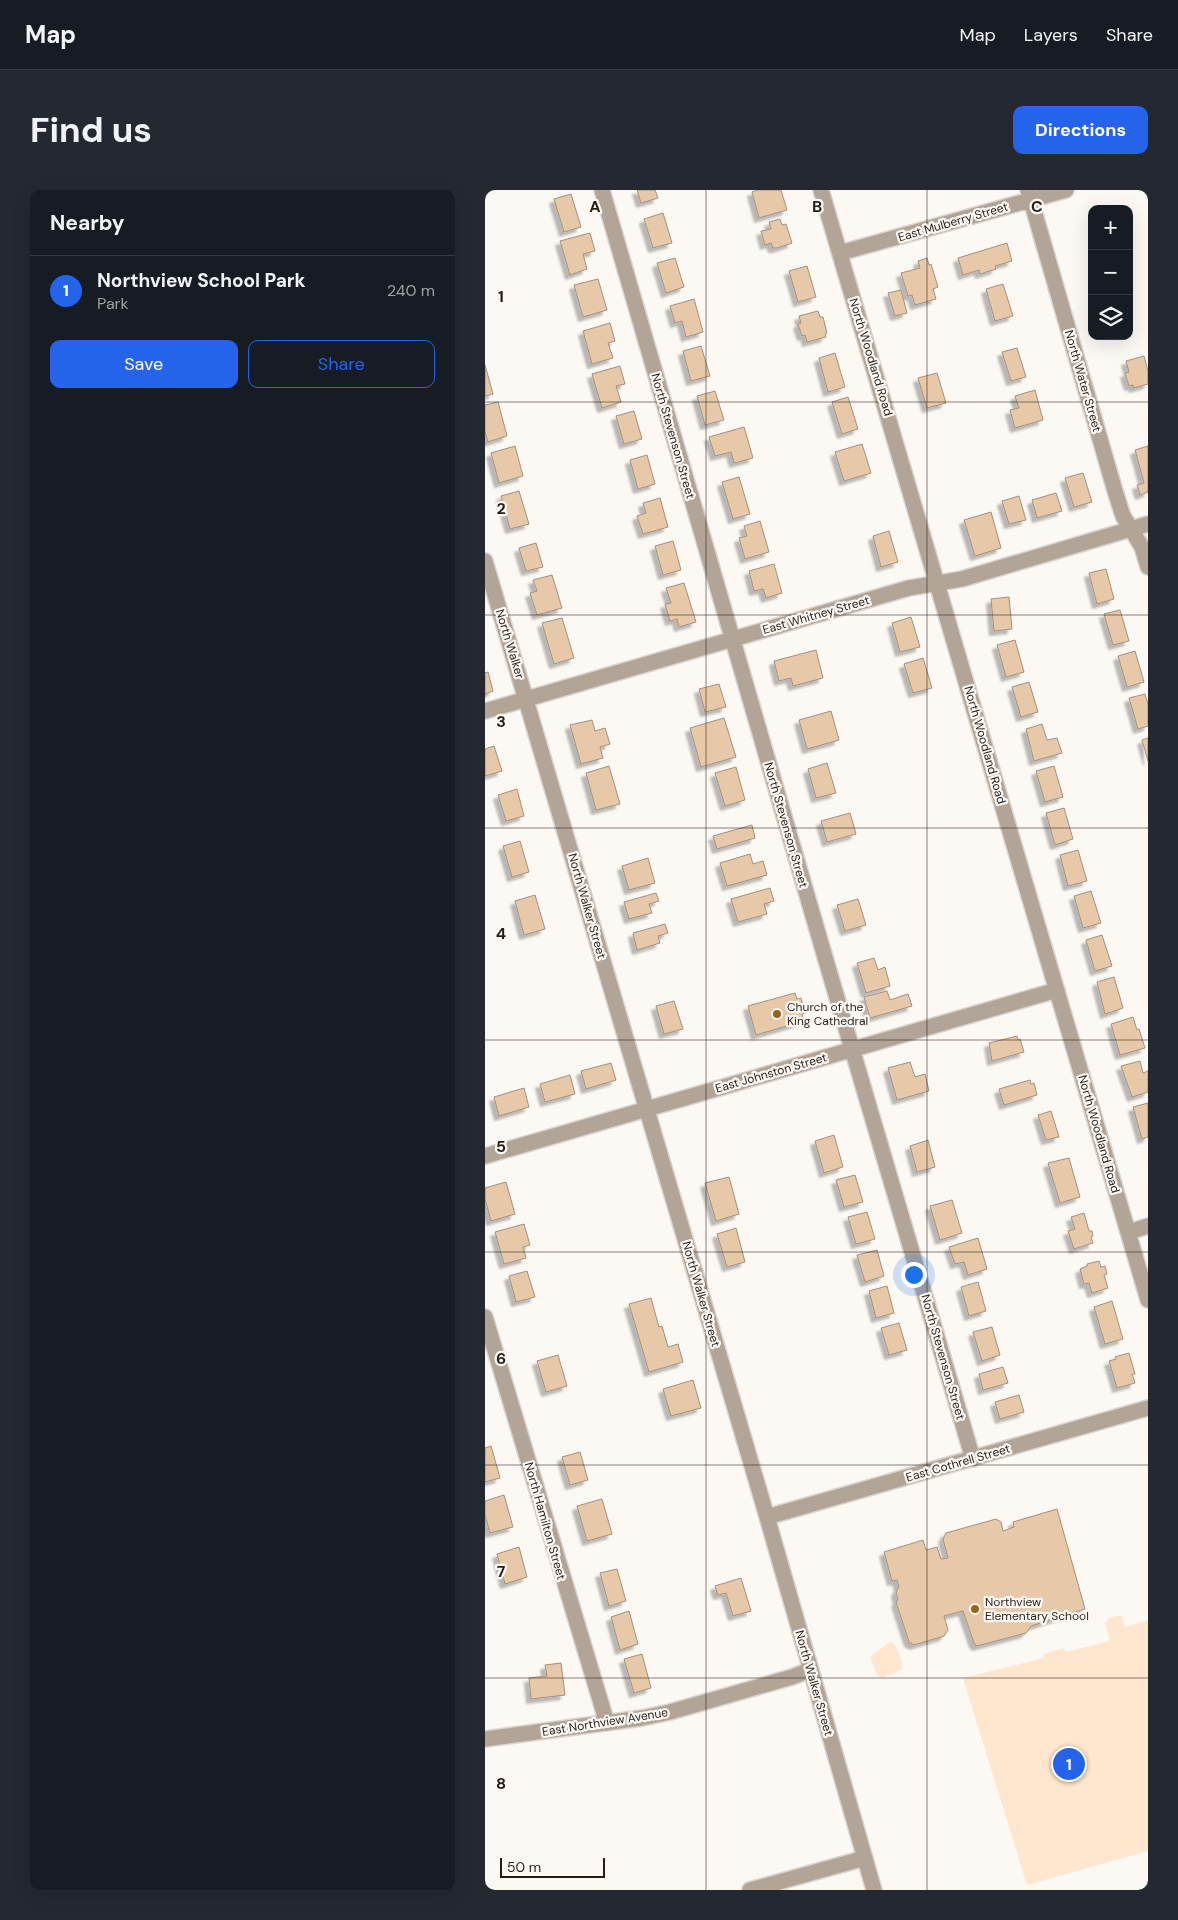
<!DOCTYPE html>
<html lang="en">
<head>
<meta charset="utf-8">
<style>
  body { margin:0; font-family:"DM Sans",sans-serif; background:#242831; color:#f1f3f6 }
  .controls { position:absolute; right:15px; top:15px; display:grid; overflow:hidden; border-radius:10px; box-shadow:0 5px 20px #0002 }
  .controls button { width:45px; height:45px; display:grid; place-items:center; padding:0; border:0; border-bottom:1px solid #363941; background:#171b24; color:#f1f3f6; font:25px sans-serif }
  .scale { position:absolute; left:15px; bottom:12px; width:105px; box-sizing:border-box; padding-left:5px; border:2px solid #251e17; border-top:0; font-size:14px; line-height:18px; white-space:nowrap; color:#251e17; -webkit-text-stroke:4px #fcf8f4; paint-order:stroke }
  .you { position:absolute; left:428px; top:1084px; width:18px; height:18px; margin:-12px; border:4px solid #fff; border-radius:50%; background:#1a73e8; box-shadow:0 0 0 8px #1a73e833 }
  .badge { display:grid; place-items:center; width:32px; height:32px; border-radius:50%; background:#2563eb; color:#fff; font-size:16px; font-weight:700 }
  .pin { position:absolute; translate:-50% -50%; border:2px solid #fff; box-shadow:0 1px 5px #0006 }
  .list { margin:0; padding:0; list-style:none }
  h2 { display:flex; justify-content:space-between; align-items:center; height:65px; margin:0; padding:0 20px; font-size:21px }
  h2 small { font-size:16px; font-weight:400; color:#9ea1a6 }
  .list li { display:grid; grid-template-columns:32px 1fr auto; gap:15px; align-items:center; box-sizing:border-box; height:70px; padding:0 20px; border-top:1px solid #363941 }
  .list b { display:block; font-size:19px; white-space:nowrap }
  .list p { margin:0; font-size:16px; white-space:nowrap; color:#9ea1a6 }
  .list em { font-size:16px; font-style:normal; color:#9ea1a6 }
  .actions { display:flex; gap:10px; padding:15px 20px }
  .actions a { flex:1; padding:11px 0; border:1px solid #2563eb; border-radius:10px; text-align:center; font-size:18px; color:#2563eb }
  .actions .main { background:#2563eb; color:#fff }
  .icon { flex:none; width:28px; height:28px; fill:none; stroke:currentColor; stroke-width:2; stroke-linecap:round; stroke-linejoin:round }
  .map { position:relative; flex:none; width:663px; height:1700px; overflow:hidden; border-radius:10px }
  header { display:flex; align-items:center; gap:30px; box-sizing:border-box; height:70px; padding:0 25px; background:#171b24; border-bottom:1px solid #363941 }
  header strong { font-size:24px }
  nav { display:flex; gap:28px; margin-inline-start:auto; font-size:18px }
  .intro { display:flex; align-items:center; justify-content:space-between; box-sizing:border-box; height:120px; padding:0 30px }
  h1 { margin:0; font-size:35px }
  .button { padding:12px 22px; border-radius:10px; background:#2563eb; color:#fff; font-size:18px; font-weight:700 }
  main { display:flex; gap:30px; padding:0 30px }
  aside { flex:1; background:#171b24; border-radius:10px; box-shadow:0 5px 20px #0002 }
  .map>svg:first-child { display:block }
  .green { fill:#fee7ce }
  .building { fill:#e7c9a9; stroke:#a2907d; filter:url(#shadow) }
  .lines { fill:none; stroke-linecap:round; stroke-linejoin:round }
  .minor-casing { stroke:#dad5d1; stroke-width:18 }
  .minor { stroke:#b2a597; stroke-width:15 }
  .grid { fill:none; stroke:#251e17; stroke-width:1; stroke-opacity:0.55 }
  .poi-dot { fill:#9a641d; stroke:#fcf8f4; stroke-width:2 }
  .labels { text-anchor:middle; stroke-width:4.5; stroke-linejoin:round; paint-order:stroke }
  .street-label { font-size:12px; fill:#251e17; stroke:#fcf8f4 }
  .poi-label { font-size:12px; fill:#251e17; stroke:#fcf8f4; text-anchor:start }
  .grid-label { font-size:16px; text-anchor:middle; font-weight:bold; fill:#251e17; stroke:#fcf8f4; stroke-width:4.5; stroke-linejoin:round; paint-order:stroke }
</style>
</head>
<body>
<header>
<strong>Map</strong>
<nav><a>Map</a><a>Layers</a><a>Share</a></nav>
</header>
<div class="intro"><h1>Find us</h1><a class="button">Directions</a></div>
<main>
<aside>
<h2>Nearby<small></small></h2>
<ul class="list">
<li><span class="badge">1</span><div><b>Northview School Park</b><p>Park</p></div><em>240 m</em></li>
</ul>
<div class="actions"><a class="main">Save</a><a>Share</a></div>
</aside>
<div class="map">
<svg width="663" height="1700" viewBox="0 0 663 1700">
  <defs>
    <filter id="shadow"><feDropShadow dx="-4.5" dy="4.5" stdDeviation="1" flood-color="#0004"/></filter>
  </defs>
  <rect width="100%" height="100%" fill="#fcf8f4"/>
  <path class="green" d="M631 1426H636L640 1437 663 1430V1661L542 1695 478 1488 559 1468 558 1464 579 1458 581 1462 625 1451 620 1433 624 1428Z
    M406 1451C414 1458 416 1469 418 1479L397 1488 392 1485 385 1467Z"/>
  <path class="building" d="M152 0H170L173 8 156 13Z
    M273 0H296L302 20 274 28 267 2Z
    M86 4 96 37 79 42 69 9Z
    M178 23 187 53 168 58 159 29Z
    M295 29 297 35 301 34 307 53 292 58H288L286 53 280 55 276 41 286 39 284 32Z
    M105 43 110 61 98 64 102 79 85 85 75 51Z
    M522 53 527 71 510 76 511 79 495 84 494 80 478 85 473 68Z
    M190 68 199 97 181 103 172 73Z
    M442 68 444 75 446 74 453 97 448 99 451 109 430 115 427 105 423 106 416 83 435 78 433 71Z
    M322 76 331 107 313 112 304 81Z
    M113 89 122 120 98 127 89 95Z
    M518 94 528 126 510 131 501 99Z
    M416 100 422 123 410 126 403 103Z
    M209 109 218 142 201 147 197 131 190 133 185 116Z
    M333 121 335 127H338L342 143 340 144 341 147 322 152 320 145 317 146 313 134 316 133 314 126Z
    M125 133 130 151 123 153 128 168 107 174 98 141Z
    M216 156 225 186 206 191 198 161Z
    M532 158 541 187 526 191 517 162Z
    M350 163 360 197 343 202 334 168Z
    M659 166 663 181V194L649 198 648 195 644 196 640 183 644 182 641 171Z
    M0 175 8 204 0 206Z
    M135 176 140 194 131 196 136 212 117 218 107 184Z
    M452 183 461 213 442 218 433 188Z
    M550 200 558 230 530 238 525 220 534 218 530 206Z
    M230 201 239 230 220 235 212 206Z
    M363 207 373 239 357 244 347 212Z
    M13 212 22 246 3 252 0 242V215Z
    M149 221 157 249 139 254 131 226Z
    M259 237 268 268 249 273 246 262 230 266 224 247Z
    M377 254 386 283 359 291 350 262Z
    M30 256 38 286 14 293 6 263Z
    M663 256V302L655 305 652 295 659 293 650 260Z
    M162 265 170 294 153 299 145 270Z
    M598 283 607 312 589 317 580 288Z
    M254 287 265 324 248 329 237 292Z
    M34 301 44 334 25 339 16 306Z
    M571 303 577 321 552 328 547 310Z
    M534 306 541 330 524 334 517 311Z
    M175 308 183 337 158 344 152 326 161 323 158 313Z
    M506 322 516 358 490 366 479 330Z
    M275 331 284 362 260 369 254 348 262 346 259 336Z
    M404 341 413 372 396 377 388 346Z
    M188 351 196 380 178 385 170 356Z
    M51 353 58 377 41 381 34 358Z
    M289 374 297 403 281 408 278 399 269 401 264 381Z
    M621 379 629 409 612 414 604 383Z
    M67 385 77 418 52 425 45 403 52 401 48 390Z
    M199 393 211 432 194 437 192 429 185 431 180 414 186 413 181 398Z
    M524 407 527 439 509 441 506 409Z
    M635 420 644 451 628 455 619 424Z
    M426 427 435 457 415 462 407 433Z
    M77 428 89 468 69 474 57 433Z
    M530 450 539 482 521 487 512 455Z
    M331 460 338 488 308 496 306 488 294 491 289 471Z
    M650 461 659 492 642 497 633 466Z
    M438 468 447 498 428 503 419 474Z
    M3 482 8 501 0 504V483Z
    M544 492 553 522 536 527 527 497Z
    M234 494 241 517 220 522 214 499Z
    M660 504 663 514V536L653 539 644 508Z
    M346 521 354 550 322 559 314 530Z
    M239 528 251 567 216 577 205 538Z
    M107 530 110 541 120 538 125 554 115 557 118 568 96 574 85 535Z
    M557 534 562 550 572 548 577 563 549 571 541 539Z
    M663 548V571L657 550Z
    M9 556 17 581 0 586V559Z
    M342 573 351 603 331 608 323 579Z
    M124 576 135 614 111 620 101 583Z
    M569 576 578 607 560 612 551 581Z
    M251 577 260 610 240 616 230 583Z
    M32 599 39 626 21 631 13 605Z
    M579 618 588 649 570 655 561 623Z
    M365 623 371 644 342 652 336 631Z
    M267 635 270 648 232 659 228 646Z
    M35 651 44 682 27 687 18 656Z
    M593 660 602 691 583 696 575 665Z
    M265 664 268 674 278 671 282 685 242 696 235 673Z
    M163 668 170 693 144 700 137 676Z
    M285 698 289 711 279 714 282 724 253 732 246 709Z
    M606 701 616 733 598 738 589 706Z
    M171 703 174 711 164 714 167 723 144 729 139 712Z
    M50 705 60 739 39 745 30 711Z
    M373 709 381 735 360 741 352 715Z
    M180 734 183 743 173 746 175 753 152 760 148 743Z
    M617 745 627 776 610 781 601 750Z
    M389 768 393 780 400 777 405 796 381 803 372 773Z
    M629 787 638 818 620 824 612 792Z
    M402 801 405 810 423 804 427 816 385 828 379 807Z
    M310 803 312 809 316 808 320 823 317 824 319 831 271 845 263 816Z
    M189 811 198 839 179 844 171 816Z
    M648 827 652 840 654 839 660 858 635 865 626 834Z
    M532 846 533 850 535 849 539 862 507 871 504 853Z
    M655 871 658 883 663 881V902L647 907 636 876Z
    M425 872 430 887 440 884 444 901 412 910 403 878Z
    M126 873 131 890 101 899 96 881Z
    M85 885 90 904 60 912 55 894Z
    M545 890 546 894 549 893 552 905 519 915 514 899Z
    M39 898 44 917 14 926 9 907Z
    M663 913V947L657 949 648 917Z
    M566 921 574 947 561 950 553 925Z
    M349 945 358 977 339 983 330 951Z
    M443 950 450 977 432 982 425 956Z
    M584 968 595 1007 575 1013 563 973Z
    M370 985 378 1012 359 1017 351 990Z
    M244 987 254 1024 231 1031 220 993Z
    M21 992 30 1024 6 1031 0 1009V998Z
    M467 1010 477 1043 455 1050 445 1016Z
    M382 1022 390 1049 371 1054 363 1027Z
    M599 1023 604 1041H607L608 1046 606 1047 608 1053 589 1059 583 1041 590 1039 586 1027Z
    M39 1034 45 1055 38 1057 41 1068 19 1074 10 1042Z
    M251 1038 260 1072 242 1077 232 1044Z
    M493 1048 502 1079 483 1085 479 1072 470 1074 464 1057Z
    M392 1060 399 1086 380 1092 372 1065Z
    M614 1071 616 1077 620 1076 622 1084 619 1085 623 1098 607 1103 604 1093 599 1094 595 1079 602 1076V1074Z
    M42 1081 50 1107 31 1112 24 1086Z
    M493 1092 501 1121 484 1126 476 1097Z
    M402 1096 409 1123 391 1128 384 1101Z
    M166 1108 174 1137 177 1136 183 1157 193 1154 198 1172 164 1182 144 1114Z
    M627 1111 638 1149 620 1154 609 1117Z
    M414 1133 422 1160 404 1165 396 1138Z
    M507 1137 515 1165 497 1171 488 1142Z
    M644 1163 650 1184H647L650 1193 632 1198 624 1171 631 1169 630 1167Z
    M73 1165 82 1196 61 1202 52 1171Z
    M518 1177 523 1193 498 1200 494 1184Z
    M208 1190 216 1218 186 1226 178 1199Z
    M534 1205 539 1222 515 1229 510 1212Z
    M6 1256 15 1288 0 1292V1258Z
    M95 1262 103 1290 85 1295 77 1267Z
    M19 1305 28 1337 5 1343 0 1325V1311Z
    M117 1309 127 1344 102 1351 92 1316Z
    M572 1319 600 1419 546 1436 541 1443 492 1456 489 1453 478 1421 459 1426 463 1440 459 1446 429 1455 424 1452 411 1412 413 1410 411 1402 414 1397 412 1390 407 1391 399 1362 438 1350 441 1360 452 1357 456 1369 463 1368 458 1349 461 1343 511 1329 516 1332 518 1341 529 1337 528 1332Z
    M34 1357 42 1387 20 1394 12 1364Z
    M132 1379 141 1411 124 1416 115 1383Z
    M256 1388 266 1421 248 1426 241 1403 233 1405 230 1396Z
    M144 1421 153 1454 135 1460 126 1427Z
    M157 1464 166 1498 149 1503 139 1469Z
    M76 1473 80 1505 46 1509 44 1488 62 1486 60 1475Z"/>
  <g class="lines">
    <g class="minor-casing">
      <path id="minor" d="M117 0 342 774 488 1269
        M336 0 663 1110
        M543 0 630 301 638 326 657 357 663 377
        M355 63 581 0
        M0 371 282 1327 389 1700
        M0 521 424 398 477 389 663 334
        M0 966 572 800
        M644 1042 663 1036
        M0 1127 122 1533
        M282 1327 663 1218
        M0 1549 157 1528 185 1522 307 1487 325 1480
        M265 1700 380 1668"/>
    </g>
    <use href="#minor" class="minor"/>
  </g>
  <path class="grid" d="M221 0V1700M442 0V1700M0 212H663M0 425H663M0 638H663M0 850H663M0 1062H663M0 1275H663M0 1488H663"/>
  <g class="poi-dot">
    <circle cx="292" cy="824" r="5"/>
    <circle cx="490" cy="1419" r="5"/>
  </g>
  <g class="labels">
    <g class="street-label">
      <text transform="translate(468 32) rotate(-16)" y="4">East Mulberry Street</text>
      <text transform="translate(386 167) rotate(73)" y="4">North Woodland Road</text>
      <text transform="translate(598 191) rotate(74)" y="4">North Water Street</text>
      <text transform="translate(188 246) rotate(74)" y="4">North Stevenson Street</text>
      <text transform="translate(331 425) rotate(-16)" y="4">East Whitney Street</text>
      <text transform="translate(25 454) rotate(73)" y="4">North Walker</text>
      <text transform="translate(500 555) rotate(74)" y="4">North Woodland Road</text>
      <text transform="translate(301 635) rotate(74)" y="4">North Stevenson Street</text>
      <text transform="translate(102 716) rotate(74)" y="4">North Walker Street</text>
      <text transform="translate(286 883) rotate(-16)" y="4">East Johnston Street</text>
      <text transform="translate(614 944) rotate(74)" y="4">North Woodland Road</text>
      <text transform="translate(216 1104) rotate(74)" y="4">North Walker Street</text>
      <text transform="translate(458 1167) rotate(74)" y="4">North Stevenson Street</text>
      <text transform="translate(473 1273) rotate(-16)" y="4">East Cothrell Street</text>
      <text transform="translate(60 1331) rotate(74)" y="4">North Hamilton Street</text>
      <text transform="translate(329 1493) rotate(74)" y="4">North Walker Street</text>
      <text transform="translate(120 1532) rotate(-9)" y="4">East Northview Avenue</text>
    </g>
    <g class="poi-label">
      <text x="302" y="821">Church of the<tspan x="302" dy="14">King Cathedral</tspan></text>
      <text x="500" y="1416">Northview<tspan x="500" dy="14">Elementary School</tspan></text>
    </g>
  </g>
  <g class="grid-label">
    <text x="110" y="22">A</text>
    <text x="332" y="22">B</text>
    <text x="552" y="22">C</text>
    <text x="16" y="112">1</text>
    <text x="16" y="324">2</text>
    <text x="16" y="537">3</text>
    <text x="16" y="749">4</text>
    <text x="16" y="962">5</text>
    <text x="16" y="1174">6</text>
    <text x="16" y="1387">7</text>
    <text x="16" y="1599">8</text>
  </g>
</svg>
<div class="controls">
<button>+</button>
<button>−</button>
<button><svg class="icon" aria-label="layers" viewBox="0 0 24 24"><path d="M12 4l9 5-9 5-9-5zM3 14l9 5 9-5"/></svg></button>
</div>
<div class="scale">50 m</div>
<div class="you"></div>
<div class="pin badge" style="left:584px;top:1574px">1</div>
</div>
</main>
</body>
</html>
